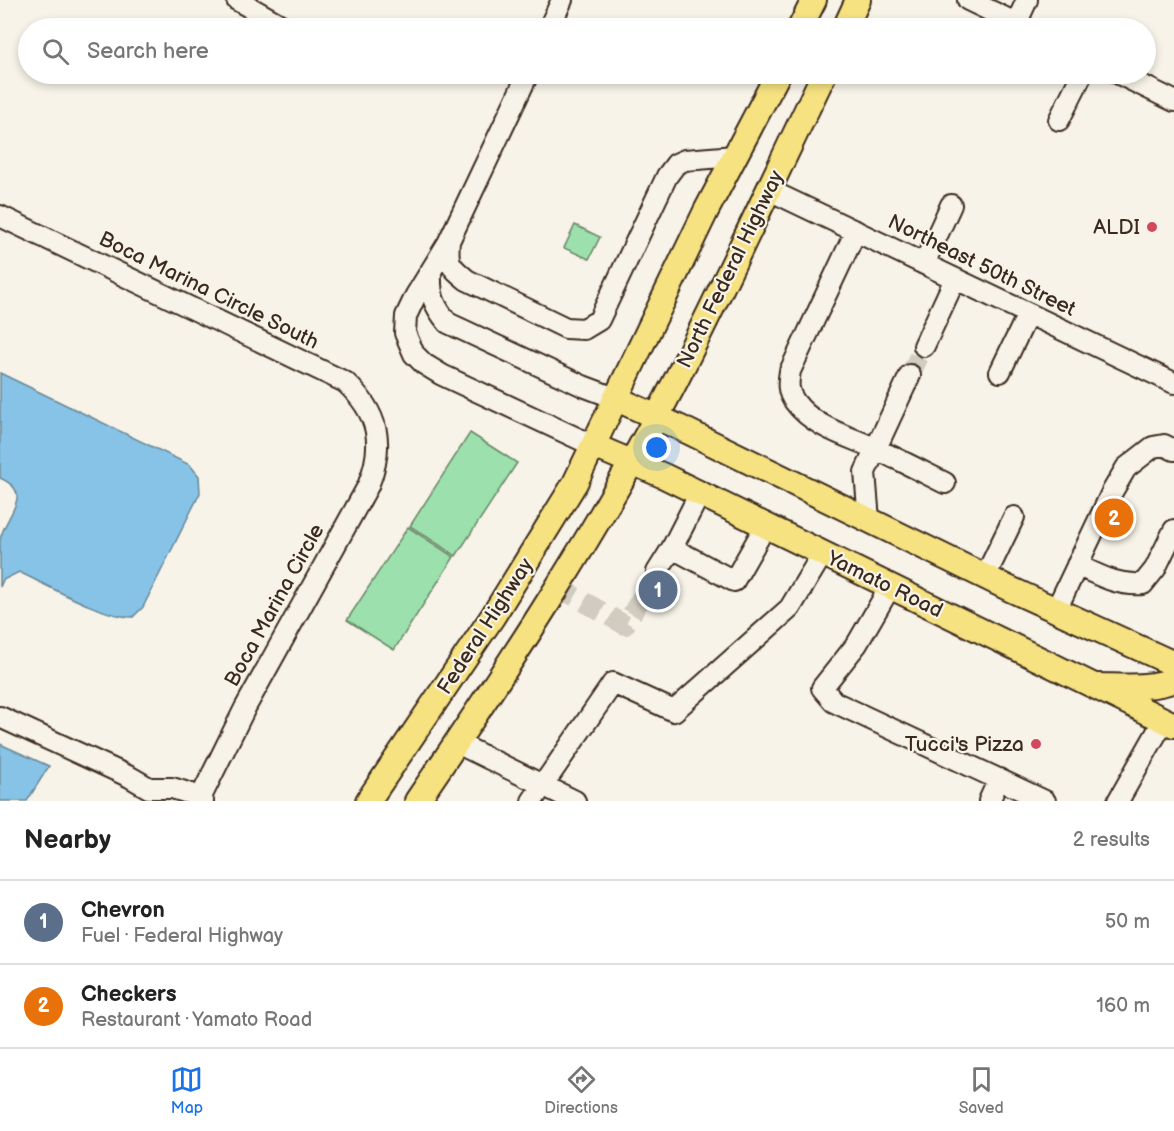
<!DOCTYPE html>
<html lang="en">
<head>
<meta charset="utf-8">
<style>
  body { margin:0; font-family:"Balsamiq Sans",sans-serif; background:#f2f2f2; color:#222 }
  .you { position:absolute; left:657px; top:448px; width:21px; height:21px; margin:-15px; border:4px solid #fff; border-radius:50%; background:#1a73e8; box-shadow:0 0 0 9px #1a73e833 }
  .badge { display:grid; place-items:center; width:39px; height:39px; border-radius:50%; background:#1a73e8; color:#fff; font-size:20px; font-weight:700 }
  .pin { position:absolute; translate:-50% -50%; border:3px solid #fff; box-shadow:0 2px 6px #0006 }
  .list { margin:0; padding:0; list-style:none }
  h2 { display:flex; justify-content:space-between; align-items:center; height:78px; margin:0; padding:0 24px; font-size:26px }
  h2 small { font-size:20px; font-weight:400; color:#767676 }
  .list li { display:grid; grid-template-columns:39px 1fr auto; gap:18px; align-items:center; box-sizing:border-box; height:84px; padding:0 24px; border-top:2px solid #e0e0e0 }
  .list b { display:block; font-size:22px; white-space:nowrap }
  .list p { margin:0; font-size:20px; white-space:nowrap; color:#767676 }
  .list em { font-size:20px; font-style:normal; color:#767676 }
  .icon { flex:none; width:33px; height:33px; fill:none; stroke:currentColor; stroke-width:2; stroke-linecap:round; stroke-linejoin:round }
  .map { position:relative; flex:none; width:1174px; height:801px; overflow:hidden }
  .search { position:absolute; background:#fff; box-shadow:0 3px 9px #0003; left:18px; right:18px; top:18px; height:66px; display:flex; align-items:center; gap:15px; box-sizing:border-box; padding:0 21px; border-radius:33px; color:#767676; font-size:22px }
  .sheet { height:246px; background:#fff }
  nav { display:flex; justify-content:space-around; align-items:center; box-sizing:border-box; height:84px; border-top:2px solid #e0e0e0; background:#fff; font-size:16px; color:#767676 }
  nav a { display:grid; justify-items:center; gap:3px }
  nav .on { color:#1a73e8 }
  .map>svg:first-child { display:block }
  .green { fill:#9be0ad; stroke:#6b8566; stroke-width:1.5 }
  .water { fill:#86c3e6; stroke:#688696; stroke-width:1.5 }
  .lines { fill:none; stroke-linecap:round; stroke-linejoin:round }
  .minor-tunnel { stroke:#d1cbc0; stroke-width:20; stroke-dasharray:20 10; stroke-linecap:butt }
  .minor-casing { stroke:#3b2a1e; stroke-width:24 }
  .major-casing { stroke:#3b2a1e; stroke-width:28 }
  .minor { stroke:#f7f3e8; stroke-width:20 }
  .major { stroke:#f6e281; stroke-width:24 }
  .poi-dot { fill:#d1495b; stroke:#f7f3e8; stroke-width:2 }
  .labels { text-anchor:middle; stroke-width:4.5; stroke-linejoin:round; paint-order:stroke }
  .poi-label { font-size:21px; fill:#3b2a1e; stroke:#f7f3e8; text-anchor:end }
  .street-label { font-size:21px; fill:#3b2a1e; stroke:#f7f3e8 }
</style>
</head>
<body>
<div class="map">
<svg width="1174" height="801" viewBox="0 0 1174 801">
  <rect width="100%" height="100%" fill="#f7f3e8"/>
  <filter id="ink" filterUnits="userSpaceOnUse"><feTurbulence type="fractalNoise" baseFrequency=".0167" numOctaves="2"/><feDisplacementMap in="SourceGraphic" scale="12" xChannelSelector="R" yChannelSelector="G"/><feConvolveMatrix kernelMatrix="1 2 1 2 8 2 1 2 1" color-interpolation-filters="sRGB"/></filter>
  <g filter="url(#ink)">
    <path class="green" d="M575 225 600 237 589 259 564 248Z
      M470 433 517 463 456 556 410 526Z
      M408 527 454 557 394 650 347 620Z"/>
    <path class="water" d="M0 373 190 465 199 476 200 493 143 607 133 617C104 618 47 585 19 572L3 580 0 587C0 572 0 554 0 540 5 514 36 494 0 478Z
      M0 744 49 766 27 801H0Z"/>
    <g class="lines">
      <path class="minor-tunnel" d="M910 375 924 346
        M558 587 625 625 657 572"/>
      <g class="minor-casing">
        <path id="minor" d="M237 0 286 28
          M968 0 1026 28
          M1016 24 1027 0
          M549 28 562 0
          M528 74 449 241C447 264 450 266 467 280L566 328 584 329 599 320 667 176 676 164 685 160 735 156
          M1119 74 1174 101
          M1059 120 1082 74
          M769 190 1174 383
          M0 216 345 382C379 413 385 444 368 486L245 708 199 801
          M856 231 790 371C788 383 787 392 795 402 813 427 848 436 874 448 898 459 921 471 945 483
          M448 243 416 295 406 316 405 333 414 354 424 364 442 375 594 446
          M924 264 951 205
          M431 273C430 296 434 306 448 323L583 386 615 398
          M924 346 955 279
          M1000 372 1028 314
          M869 520 865 472 910 375
          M672 548 700 493
          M1077 565C1100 576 1118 586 1143 584L1155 569 1174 530
          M657 572 672 548 734 581 766 525
          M985 577 1014 517
          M890 587 857 644 822 688 834 702 1045 801
          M1056 610 1112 492 1126 468 1153 447 1164 445 1174 450
          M0 717 130 777 149 788H172L201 797 203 801
          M457 743 575 801
          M532 801 613 683 674 711 790 608 823 553
          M989 801 999 779
          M1118 801 1164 720"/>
      </g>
      <g class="major-casing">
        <path id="major" d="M800 28 814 0
          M845 28 858 0
          M615 398 687 431 1010 589 1174 664
          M594 446 664 476 1174 725
          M1098 686C1122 686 1151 689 1174 680
          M368 801 493 616 575 483 706 211 778 74
          M417 801C509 666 599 529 674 384 726 282 774 177 824 74"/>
      </g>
      <use href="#minor" class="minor"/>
      <use href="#major" class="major"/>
    </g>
  </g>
  <g class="poi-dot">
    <circle cx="1152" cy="227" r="6"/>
    <circle cx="1036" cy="744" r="6"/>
  </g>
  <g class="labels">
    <g class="poi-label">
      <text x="1140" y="234">ALDI</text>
      <text x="1024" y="751">Tucci's Pizza</text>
    </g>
    <g class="street-label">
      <text transform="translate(982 265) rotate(26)" y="7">Northeast 50th Street</text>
      <text transform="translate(730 269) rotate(-64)" y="7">North Federal Highway</text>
      <text transform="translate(209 290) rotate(26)" y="7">Boca Marina Circle South</text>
      <text transform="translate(885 584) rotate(26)" y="7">Yamato Road</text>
      <text transform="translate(274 605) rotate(-61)" y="7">Boca Marina Circle</text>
      <text transform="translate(485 626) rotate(-57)" y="7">Federal Highway</text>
    </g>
  </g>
</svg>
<div class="you"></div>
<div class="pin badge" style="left:658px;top:590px;background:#5c6f8a">1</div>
<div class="pin badge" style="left:1114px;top:518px;background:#e8710a">2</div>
<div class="search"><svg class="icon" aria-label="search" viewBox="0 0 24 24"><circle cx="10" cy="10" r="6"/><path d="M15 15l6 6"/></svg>Search here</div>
</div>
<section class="sheet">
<h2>Nearby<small>2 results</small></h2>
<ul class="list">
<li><span class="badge" style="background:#5c6f8a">1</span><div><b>Chevron</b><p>Fuel · Federal Highway</p></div><em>50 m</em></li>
<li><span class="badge" style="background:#e8710a">2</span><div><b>Checkers</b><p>Restaurant · Yamato Road</p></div><em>160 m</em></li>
</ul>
</section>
<nav>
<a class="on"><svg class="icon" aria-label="map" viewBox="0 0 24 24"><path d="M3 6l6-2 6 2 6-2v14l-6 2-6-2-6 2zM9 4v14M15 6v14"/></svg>Map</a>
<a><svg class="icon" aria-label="directions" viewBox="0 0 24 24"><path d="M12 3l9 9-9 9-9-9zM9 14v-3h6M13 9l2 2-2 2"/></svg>Directions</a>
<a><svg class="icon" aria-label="saved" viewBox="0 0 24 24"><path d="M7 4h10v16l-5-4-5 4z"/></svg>Saved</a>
</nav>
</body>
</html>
